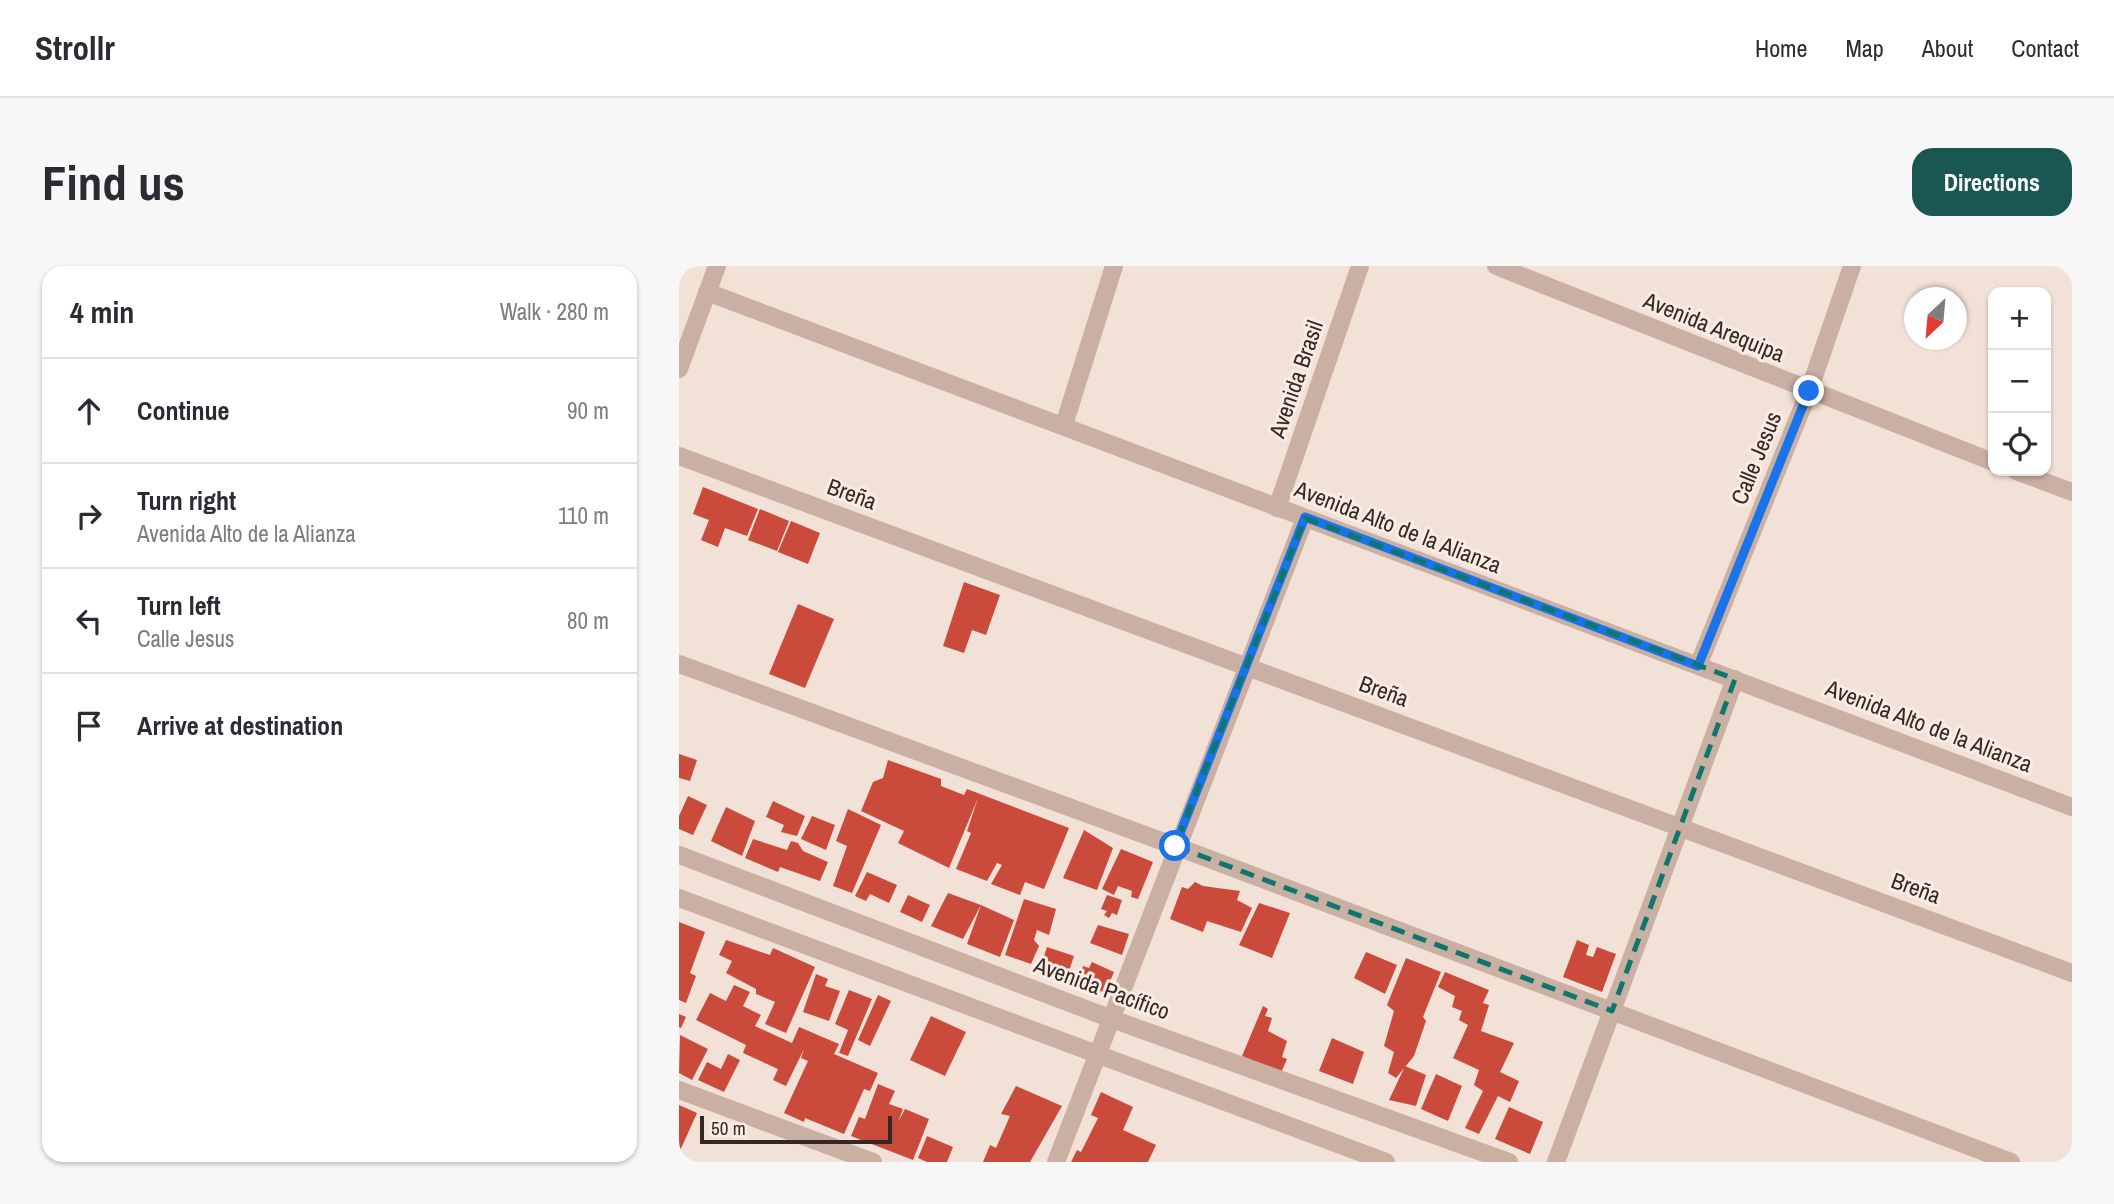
<!DOCTYPE html>
<html lang="en">
<head>
<meta charset="utf-8">
<style>
  body { margin:0; font-family:"Archivo Narrow",sans-serif; background:#f7f7f7; color:#2b2b33 }
  .controls { position:absolute; right:21px; top:21px; display:grid; overflow:hidden; border-radius:14px; box-shadow:0 2px 5px #0004 }
  .controls button { width:63px; height:63px; display:grid; place-items:center; padding:0; border:0; border-bottom:2px solid #e1e1e2; background:#fff; color:#2b2b33; font:35px sans-serif }
  .compass { position:absolute; left:1225px; top:21px; width:63px; height:63px; border-radius:50%; background:#fff; box-shadow:0 2px 5px #0004; rotate:206deg }
  .scale { position:absolute; left:21px; bottom:18px; width:192px; box-sizing:border-box; padding-left:7px; border:4px solid #342825; border-top:0; font-size:19px; line-height:24px; white-space:nowrap; color:#342825; -webkit-text-stroke:5px #f9ece3; paint-order:stroke }
  .stop { position:absolute; width:21px; height:21px; margin:-16px; border:5px solid #1a73e8; border-radius:50%; background:#fff }
  .stop.end { background:#1a73e8; border-color:#fff; box-shadow:0 2px 7px #0008 }
  .list { margin:0; padding:0; list-style:none }
  h2 { display:flex; justify-content:space-between; align-items:center; height:91px; margin:0; padding:0 28px; font-size:30px }
  h2 small { font-size:23px; font-weight:400; color:#7c7c81 }
  .list li { display:grid; grid-template-columns:46px 1fr auto; gap:21px; align-items:center; box-sizing:border-box; height:105px; padding:0 28px; border-top:2px solid #e1e1e2 }
  .list b { display:block; font-size:26px; white-space:nowrap }
  .list p { margin:0; font-size:23px; white-space:nowrap; color:#7c7c81 }
  .list em { font-size:23px; font-style:normal; color:#7c7c81 }
  .icon { flex:none; width:38px; height:38px; fill:none; stroke:currentColor; stroke-width:2; stroke-linecap:round; stroke-linejoin:round }
  .map { position:relative; flex:none; width:1393px; height:896px; overflow:hidden; border-radius:21px }
  header { display:flex; align-items:center; gap:42px; box-sizing:border-box; height:98px; padding:0 35px; background:#fff; border-bottom:2px solid #e1e1e2 }
  header strong { font-size:33px }
  nav { display:flex; gap:38px; margin-inline-start:auto; font-size:24px }
  .intro { display:flex; align-items:center; justify-content:space-between; box-sizing:border-box; height:168px; padding:0 42px }
  h1 { margin:0; font-size:49px }
  .button { padding:18px 32px; border-radius:21px; background:#1a5752; color:#fff; font-size:24px; font-weight:700 }
  main { display:flex; gap:42px; padding:0 42px }
  aside { flex:1; background:#fff; border-radius:21px; box-shadow:0 2px 5px #0004 }
  .map>svg:first-child { display:block }
  .building { fill:#ca4b3c }
  .lines { fill:none; stroke-linecap:round; stroke-linejoin:round }
  .minor { stroke:#caafa3; stroke-width:18 }
  .route { stroke:#1a73e8; stroke-width:9 }
  .marked { fill:none; stroke:#0f766e; stroke-width:5; stroke-dasharray:14 9; stroke-linejoin:round }
  .labels { text-anchor:middle; stroke-width:6; stroke-linejoin:round; paint-order:stroke }
  .street-label { font-size:23px; fill:#342825; stroke:#f9ece3 }
</style>
</head>
<body>
<header>
<strong>Strollr</strong>
<nav><a>Home</a><a>Map</a><a>About</a><a>Contact</a></nav>
</header>
<div class="intro"><h1>Find us</h1><a class="button">Directions</a></div>
<main>
<aside>
<h2>4 min<small>Walk · 280 m</small></h2>
<ul class="list">
<li><svg class="icon" aria-label="ahead" viewBox="0 0 24 24"><path d="M12 20V5M6 11l6-6 6 6"/></svg><div><b>Continue</b></div><em>90 m</em></li>
<li><svg class="icon" aria-label="right" viewBox="0 0 24 24"><path d="M7 20v-9h11M14 6l5 5-5 5"/></svg><div><b>Turn right</b><p>Avenida Alto de la Alianza</p></div><em>110 m</em></li>
<li><svg class="icon" aria-label="left" viewBox="0 0 24 24"><path d="M17 20v-9H6M10 6l-5 5 5 5"/></svg><div><b>Turn left</b><p>Calle Jesus</p></div><em>80 m</em></li>
<li><svg class="icon" aria-label="arrive" viewBox="0 0 24 24"><path d="M6 21V4h12l-3 4 3 4H6"/></svg><div><b>Arrive at destination</b></div></li>
</ul>
</aside>
<div class="map">
<svg width="1393" height="896" viewBox="0 0 1393 896">
  <rect width="100%" height="100%" fill="#f2e1d7"/>
  <path class="building" d="M24 221 79 243 68 270 46 262 39 281 22 274 30 254 14 248Z
    M81 243 110 255 98 285 69 274Z
    M112 255 141 267 129 298 99 286Z
    M285 316 321 329 307 369 293 364 285 387 264 380Z
    M119 338 155 353 126 422 90 408Z
    M0 488 18 494 11 515 0 512Z
    M209 494 262 513V520L285 529 288 523 390 562 365 623 346 616 341 629 312 618 323 599 318 597 308 615 277 603 292 567 288 565 299 532 270 602 219 577 225 565 182 545 194 516 204 512Z
    M9 530 28 539 14 569 0 563V550Z
    M94 535 126 550 118 570 102 566 105 559 87 551Z
    M47 541 76 555 63 590 32 575Z
    M169 543 202 559 173 627 154 620 168 580 157 575Z
    M133 550 156 559 147 584 122 573Z
    M405 564 434 582 418 624 384 612Z
    M74 573 108 584 112 575 119 577 124 585 149 596 141 615 101 601 99 606 66 592Z
    M442 583 474 596 459 633 452 631 453 625 439 620 435 629 423 623Z
    M188 606 218 619 210 637 191 628 187 635 176 630Z
    M516 616 524 620 561 625 558 634 573 642 562 666 528 655 524 666 491 653 503 621 509 623Z
    M269 627 302 639 335 654 321 691 288 678 302 639 284 673 252 660Z
    M229 629 251 639 243 656 221 646Z
    M428 629 443 634 438 649 433 647 430 652 425 649 428 645 422 643Z
    M345 633 377 643 370 669 358 664 355 674 360 680 352 698 326 689Z
    M580 637 611 647 593 692 560 679Z
    M0 656 26 666 11 707 17 710 7 737 0 734Z
    M419 659 450 668 443 689 411 677Z
    M47 674 91 689 94 682 136 701 107 767 86 758 96 736 77 728V723L47 707 53 695 40 689Z
    M898 674 910 679 907 689 914 691 918 681 937 688 923 726 884 711Z
    M368 681 395 690 387 714 360 705Z
    M687 686 718 699 706 728 675 712Z
    M727 692 762 706 744 751 747 755 735 790 717 812 709 807 715 786 705 780 715 745 708 739Z
    M413 696 435 706 426 727 398 715 404 700 410 702Z
    M766 706 810 724 804 737 810 739 802 765 835 777 821 806 840 815 831 836 819 830 800 868 786 862 804 825 795 819 800 804 774 792 789 759 780 754 783 745 773 741 776 730 759 721Z
    M137 708 149 713 146 720 161 725 150 755 124 746Z
    M55 719 71 726 64 740 82 749 76 760 113 777 120 761 160 778 155 788 199 807 191 825 185 823 165 868 126 852 125 856 105 847 129 795 122 792 125 783 107 820 94 814 99 803 64 787 67 779 17 754 31 727 47 735Z
    M170 724 193 733 169 790 160 787 169 764 156 758Z
    M199 729 212 735 191 780 179 774Z
    M584 740 589 743 586 750 593 752 589 765 608 775 603 791 608 793 602 807 563 790Z
    M0 748 7 751 2 762 0 761Z
    M252 750 287 766 266 810 231 794Z
    M1 769 29 783 13 814 0 807Z
    M653 772 685 786 674 818 640 805Z
    M49 788 61 794 45 826 19 814 28 796 42 803Z
    M726 800 747 809 737 840 710 834Z
    M757 808 783 820 769 855 742 843Z
    M199 818 216 825 210 838 224 843 219 856 226 843 250 853 234 894 172 870 180 851 186 853Z
    M337 820 383 840 351 896H304L311 879 317 882 331 850 322 848Z
    M422 826 454 841 444 864 477 879 469 896H392L398 884 402 886 419 852 412 849Z
    M0 839 18 847 0 887Z
    M830 841 864 856 851 888 816 873Z
    M248 870 274 881 268 896H248L239 892Z"/>
  <g class="lines">
    <path class="minor" d="M817 0 1314 196
      M28 26 1393 541
      M0 103 38 0
      M385 159 435 0
      M0 190 1393 707
      M1337 205 1393 226
      M598 242 681 0
      M0 398 496 580 1332 896
      M1019 400 1130 125 1173 0
      M0 589 433 753 830 896
      M0 632 707 896
      M0 824 194 896
      M377 896 626 252
      M877 896 1056 413"/>
  </g>
  <g class="lines">
    <path class="route" d="M496 580 626 251 1019 400 1130 125"/>
  </g>
  <path class="marked" d="M626 252 1056 413 933 745 496 580Z"/>
  <g class="labels">
    <g class="street-label">
      <text transform="translate(1035 61) rotate(22)" y="8">Avenida Arequipa</text>
      <text transform="translate(617 113) rotate(-71)" y="8">Avenida Brasil</text>
      <text transform="translate(1077 192) rotate(-68)" y="8">Calle Jesus</text>
      <text transform="translate(173 228) rotate(20)" y="8">Breña</text>
      <text transform="translate(719 261) rotate(21)" y="8">Avenida Alto de la Alianza</text>
      <text transform="translate(705 425) rotate(20)" y="8">Breña</text>
      <text transform="translate(1250 460) rotate(21)" y="8">Avenida Alto de la Alianza</text>
      <text transform="translate(1237 622) rotate(20)" y="8">Breña</text>
      <text transform="translate(423 722) rotate(20)" y="8">Avenida Pacífico</text>
    </g>
  </g>
</svg>
<div class="controls">
<button>+</button>
<button>−</button>
<button><svg class="icon" aria-label="locate" viewBox="0 0 24 24"><circle cx="12" cy="12" r="6"/><path d="M12 2v4M12 18v4M2 12h4M18 12h4"/></svg></button>
</div>
<svg class="compass" viewBox="-18 -18 36 36"><path d="M0-13l5 13h-10z" fill="#e53935"/><path d="M0 13l5-13h-10z" fill="#7c7c81"/></svg>
<div class="scale">50 m</div>
<div class="stop" style="left:496px;top:580px"></div>
<div class="stop end" style="left:1130px;top:125px"></div>
</div>
</main>
</body>
</html>
